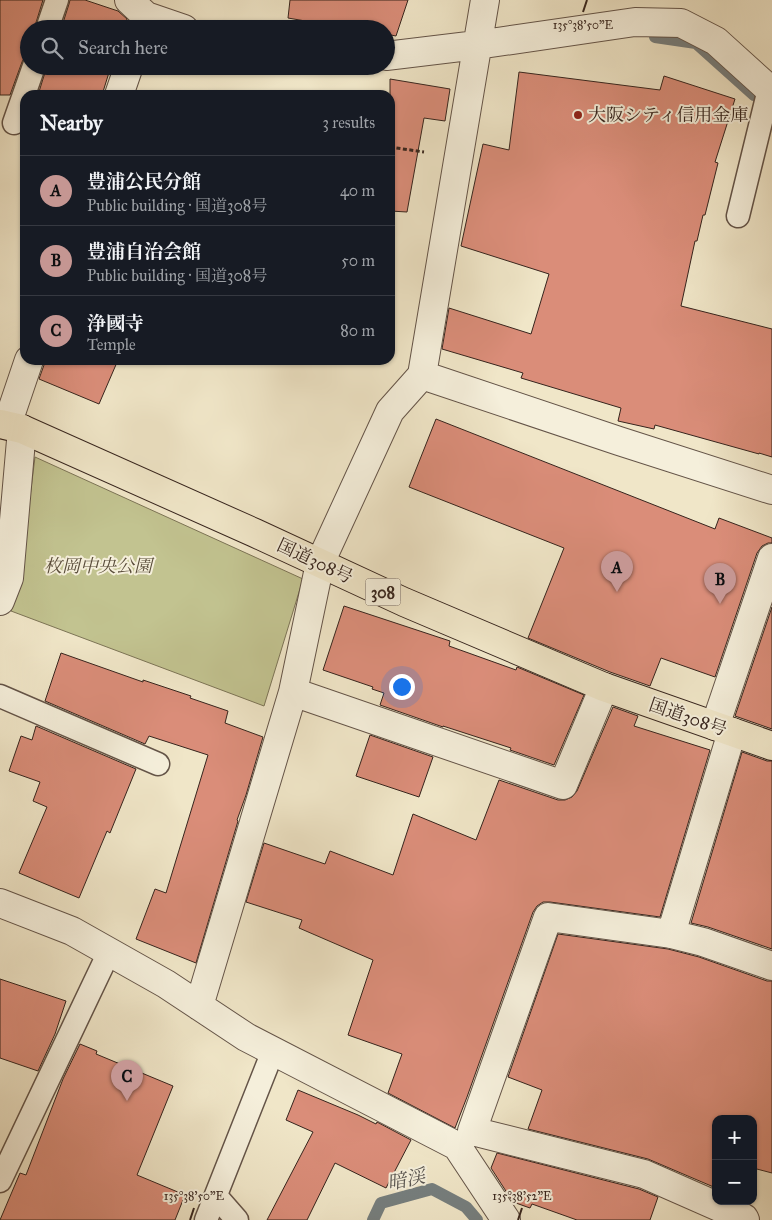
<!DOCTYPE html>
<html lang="en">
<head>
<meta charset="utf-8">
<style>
  body { margin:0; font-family:"IM FELL Great Primer","Noto Serif JP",serif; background:#20242c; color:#f1f3f6 }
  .controls { position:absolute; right:15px; bottom:15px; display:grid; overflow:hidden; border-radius:10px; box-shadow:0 1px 4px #0004 }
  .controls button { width:45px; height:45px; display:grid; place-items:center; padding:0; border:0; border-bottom:1px solid #363941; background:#171b24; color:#f1f3f6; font:25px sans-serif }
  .you { position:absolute; left:401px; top:686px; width:18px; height:18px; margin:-12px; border:4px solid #fff; border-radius:50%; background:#1a73e8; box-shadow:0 0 0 8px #1a73e833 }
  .badge { display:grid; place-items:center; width:32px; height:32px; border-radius:50%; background:#c59692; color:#111; font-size:16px; font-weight:700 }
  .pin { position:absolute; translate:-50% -41px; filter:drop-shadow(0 1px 2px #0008) }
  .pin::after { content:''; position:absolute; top:26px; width:18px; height:15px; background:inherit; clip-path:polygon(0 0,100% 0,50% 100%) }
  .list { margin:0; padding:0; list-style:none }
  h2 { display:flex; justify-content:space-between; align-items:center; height:65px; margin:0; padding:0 20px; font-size:21px }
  h2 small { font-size:16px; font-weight:400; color:#9ea1a6 }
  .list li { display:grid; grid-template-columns:32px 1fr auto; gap:15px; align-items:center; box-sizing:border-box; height:70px; padding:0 20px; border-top:1px solid #363941 }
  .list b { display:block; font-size:19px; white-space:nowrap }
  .list p { margin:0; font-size:16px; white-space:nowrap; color:#9ea1a6 }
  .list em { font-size:16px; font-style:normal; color:#9ea1a6 }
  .icon { flex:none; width:28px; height:28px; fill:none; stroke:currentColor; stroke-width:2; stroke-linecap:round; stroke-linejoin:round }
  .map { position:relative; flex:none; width:772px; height:1220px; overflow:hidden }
  .search { position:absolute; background:#171b24; box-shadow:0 1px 4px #0004; left:20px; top:20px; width:375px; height:55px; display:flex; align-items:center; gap:12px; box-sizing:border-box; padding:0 18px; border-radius:28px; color:#9ea1a6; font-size:19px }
  .panel { position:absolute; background:#171b24; box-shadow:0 1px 4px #0004; left:20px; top:90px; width:375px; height:275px; border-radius:15px }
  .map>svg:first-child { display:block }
  .green { fill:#c2c390; stroke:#7c7456 }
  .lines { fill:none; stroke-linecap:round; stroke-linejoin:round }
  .stream { stroke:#767f7f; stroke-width:12 }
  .building { fill:#da8d79; stroke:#36241d }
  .service-casing { stroke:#645448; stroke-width:25 }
  .minor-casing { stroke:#645448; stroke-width:30 }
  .trunk-casing { stroke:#36241d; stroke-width:30 }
  .path { stroke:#36241d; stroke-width:3; stroke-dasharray:4 2.5; stroke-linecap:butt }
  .service { stroke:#f5efdb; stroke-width:22 }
  .minor { stroke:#f5efdb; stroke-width:28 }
  .trunk { stroke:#f0e6c8; stroke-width:28 }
  .ticks { fill:none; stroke:#36241d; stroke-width:2 }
  .poi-dot { fill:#8f2418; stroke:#f5efdb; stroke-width:2 }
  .labels { text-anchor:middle; stroke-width:4; stroke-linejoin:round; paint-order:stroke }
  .shield { fill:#f5efdb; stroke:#6f6156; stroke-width:1 }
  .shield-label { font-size:16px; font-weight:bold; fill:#36241d }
  .poi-label { font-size:18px; fill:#36241d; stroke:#f5efdb; text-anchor:start }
  .street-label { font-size:18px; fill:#36241d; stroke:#f5efdb }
  .park-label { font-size:18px; font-style:italic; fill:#594c3a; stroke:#f5efdb }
  .water-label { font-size:19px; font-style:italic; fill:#56524e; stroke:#f5efdb }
  .ticks-label { font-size:12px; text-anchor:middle; fill:#36241d; stroke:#f5efdb; stroke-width:4; stroke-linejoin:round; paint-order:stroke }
</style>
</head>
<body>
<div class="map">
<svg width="772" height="1220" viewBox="0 0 772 1220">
  <rect width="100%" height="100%" fill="#f0e6c8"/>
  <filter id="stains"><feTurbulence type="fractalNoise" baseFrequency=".004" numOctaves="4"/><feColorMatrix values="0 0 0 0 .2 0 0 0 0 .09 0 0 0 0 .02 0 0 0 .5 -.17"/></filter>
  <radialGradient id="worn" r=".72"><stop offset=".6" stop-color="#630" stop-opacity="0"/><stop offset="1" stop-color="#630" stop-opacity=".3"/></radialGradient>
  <path class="green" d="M35 457 303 579 264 706 11 611 21 569Z"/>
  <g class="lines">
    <path class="stream" d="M655 37 696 43 754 95
      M373 1220 381 1203 432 1189 466 1207 477 1220"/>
  </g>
  <path class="building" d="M0 0H43L34 29H29V54L25 56 22 62 10 95H0Z
    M70 0H85L118 11 127 19 124 29H61L69 4Z
    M290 0H408L396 36 386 34V29H352L288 18Z
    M47 66H111L102 95H38Z
    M519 72 660 90 664 76 735 99 715 162 718 163 705 215H703L697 241H695L681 306 772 329V457L759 453V454L655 425 654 429 618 421 621 408 521 378 523 373 442 349 449 308 531 334 549 274 461 246 483 144 509 150Z
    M390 79 450 89 445 121 424 118 407 212 390 211Z
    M44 360H118L99 404 39 379 44 365Z
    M436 419 715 529 719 518 772 538V543H768L762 546 757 553 715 677 661 658 650 686 610 672 528 638 564 548 409 487Z
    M344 606 450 641 449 646 516 670 517 667 584 695 554 765 510 750 511 748 443 726V727L380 705 384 693 372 689 373 687 323 670Z
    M772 607V729L735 716Z
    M61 653 143 682V680L191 696 190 698 228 711 225 723 263 737 246 795 237 820 238 821 196 963 136 939 155 889 166 893 208 755 149 736 145 744 45 701Z
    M613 707 638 716 634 726 710 750 660 917 550 902H543L537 906 533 912 467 1097 455 1128 388 1093 402 1054 348 1035 373 960 299 928 302 920 246 902 264 843 325 864 330 851 393 875 413 814 476 840 499 780 558 800H565L572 797 577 791Z
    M36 726 136 769 110 833 107 831 79 898 19 873 47 807 33 801 40 782 9 771 21 736 32 740Z
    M370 735 433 757 419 797 356 776Z
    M742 752 767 761H772V949L708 927 691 923Z
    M558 934 668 949 699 957 767 981H772V1173L753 1168V1119H716V1188L648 1159 528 1129 542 1090 508 1077Z
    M0 979 66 1001 55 1034 38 1071 0 1058Z
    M80 1044 97 1051 96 1054 173 1086 137 1175 185 1195 175 1220H0L20 1173 26 1175 63 1079Z
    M298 1090 358 1115 376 1124 377 1122 411 1140 386 1188 335 1163 307 1220H267L313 1132 286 1120Z
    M497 1153 639 1189 658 1197 650 1220H577L532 1204 530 1208 513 1202 491 1168Z"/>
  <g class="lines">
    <g class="service-casing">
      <path id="service" d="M47 29 57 0
        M14 123 34 66
        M738 216 769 89
        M0 696 158 764
        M0 1181 109 952
        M216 1196 237 1220
        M206 1220 273 1051"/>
    </g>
    <g class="minor-casing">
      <path id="minor" d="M129 0 146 16 184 29
        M485 0 422 375 619 441 772 490
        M386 56 477 45 635 22 681 23 716 41 769 89H772
        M119 95 129 66
        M7 425 29 360
        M0 601 9 578 22 429
        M293 692 563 785 604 687
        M715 726 772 558
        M0 903 72 931 166 984 246 1037 457 1146 506 1220
        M671 934 732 732
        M199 1006 293 692 320 563 390 411 422 375
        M745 1220 744 1218 644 1174 472 1131 548 917 671 934 703 942 772 966"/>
    </g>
    <g class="trunk-casing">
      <path id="trunk" d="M0 424 22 429 255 533 404 602 604 687 772 746"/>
    </g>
    <path class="path" d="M390 147 424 152"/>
    <use href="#service" class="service"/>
    <use href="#minor" class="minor"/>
    <use href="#trunk" class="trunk"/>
  </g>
  <path class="ticks" d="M583 12 587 0M190 1220 194 1208M518 1220 522 1208"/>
  <circle class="poi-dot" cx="578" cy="115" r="5"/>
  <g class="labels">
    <rect class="shield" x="365.5" y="578.5" width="35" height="27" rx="4"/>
    <g class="shield-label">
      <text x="383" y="598">308</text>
    </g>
    <g class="poi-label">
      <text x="588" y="121">大阪シティ信用金庫</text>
    </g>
    <g class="street-label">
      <text transform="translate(315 561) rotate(25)" y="6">国道308号</text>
      <text transform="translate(688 717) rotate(19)" y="6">国道308号</text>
    </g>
    <g class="park-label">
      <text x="98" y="572">枚岡中央公園</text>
    </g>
    <g class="water-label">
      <text transform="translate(406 1179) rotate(-12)" y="7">暗渓</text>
    </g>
  </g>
  <g class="ticks-label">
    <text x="583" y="29">135°38'50"E</text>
    <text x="194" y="1200">135°38'50"E</text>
    <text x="522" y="1200">135°38'52"E</text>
  </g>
  <rect width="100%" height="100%" filter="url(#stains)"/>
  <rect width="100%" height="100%" fill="url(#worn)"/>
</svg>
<div class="controls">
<button>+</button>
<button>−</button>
</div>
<div class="you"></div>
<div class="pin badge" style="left:617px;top:592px">A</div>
<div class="pin badge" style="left:720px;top:604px">B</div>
<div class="pin badge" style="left:127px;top:1101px">C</div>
<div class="search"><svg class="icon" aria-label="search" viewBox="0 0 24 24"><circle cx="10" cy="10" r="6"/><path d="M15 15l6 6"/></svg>Search here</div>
<section class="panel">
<h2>Nearby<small>3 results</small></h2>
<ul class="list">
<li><span class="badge">A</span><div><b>豊浦公民分館</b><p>Public building · 国道308号</p></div><em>40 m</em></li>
<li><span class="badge">B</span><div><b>豊浦自治会館</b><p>Public building · 国道308号</p></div><em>50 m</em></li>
<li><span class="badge">C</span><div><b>浄國寺</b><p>Temple</p></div><em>80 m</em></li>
</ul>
</section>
</div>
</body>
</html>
